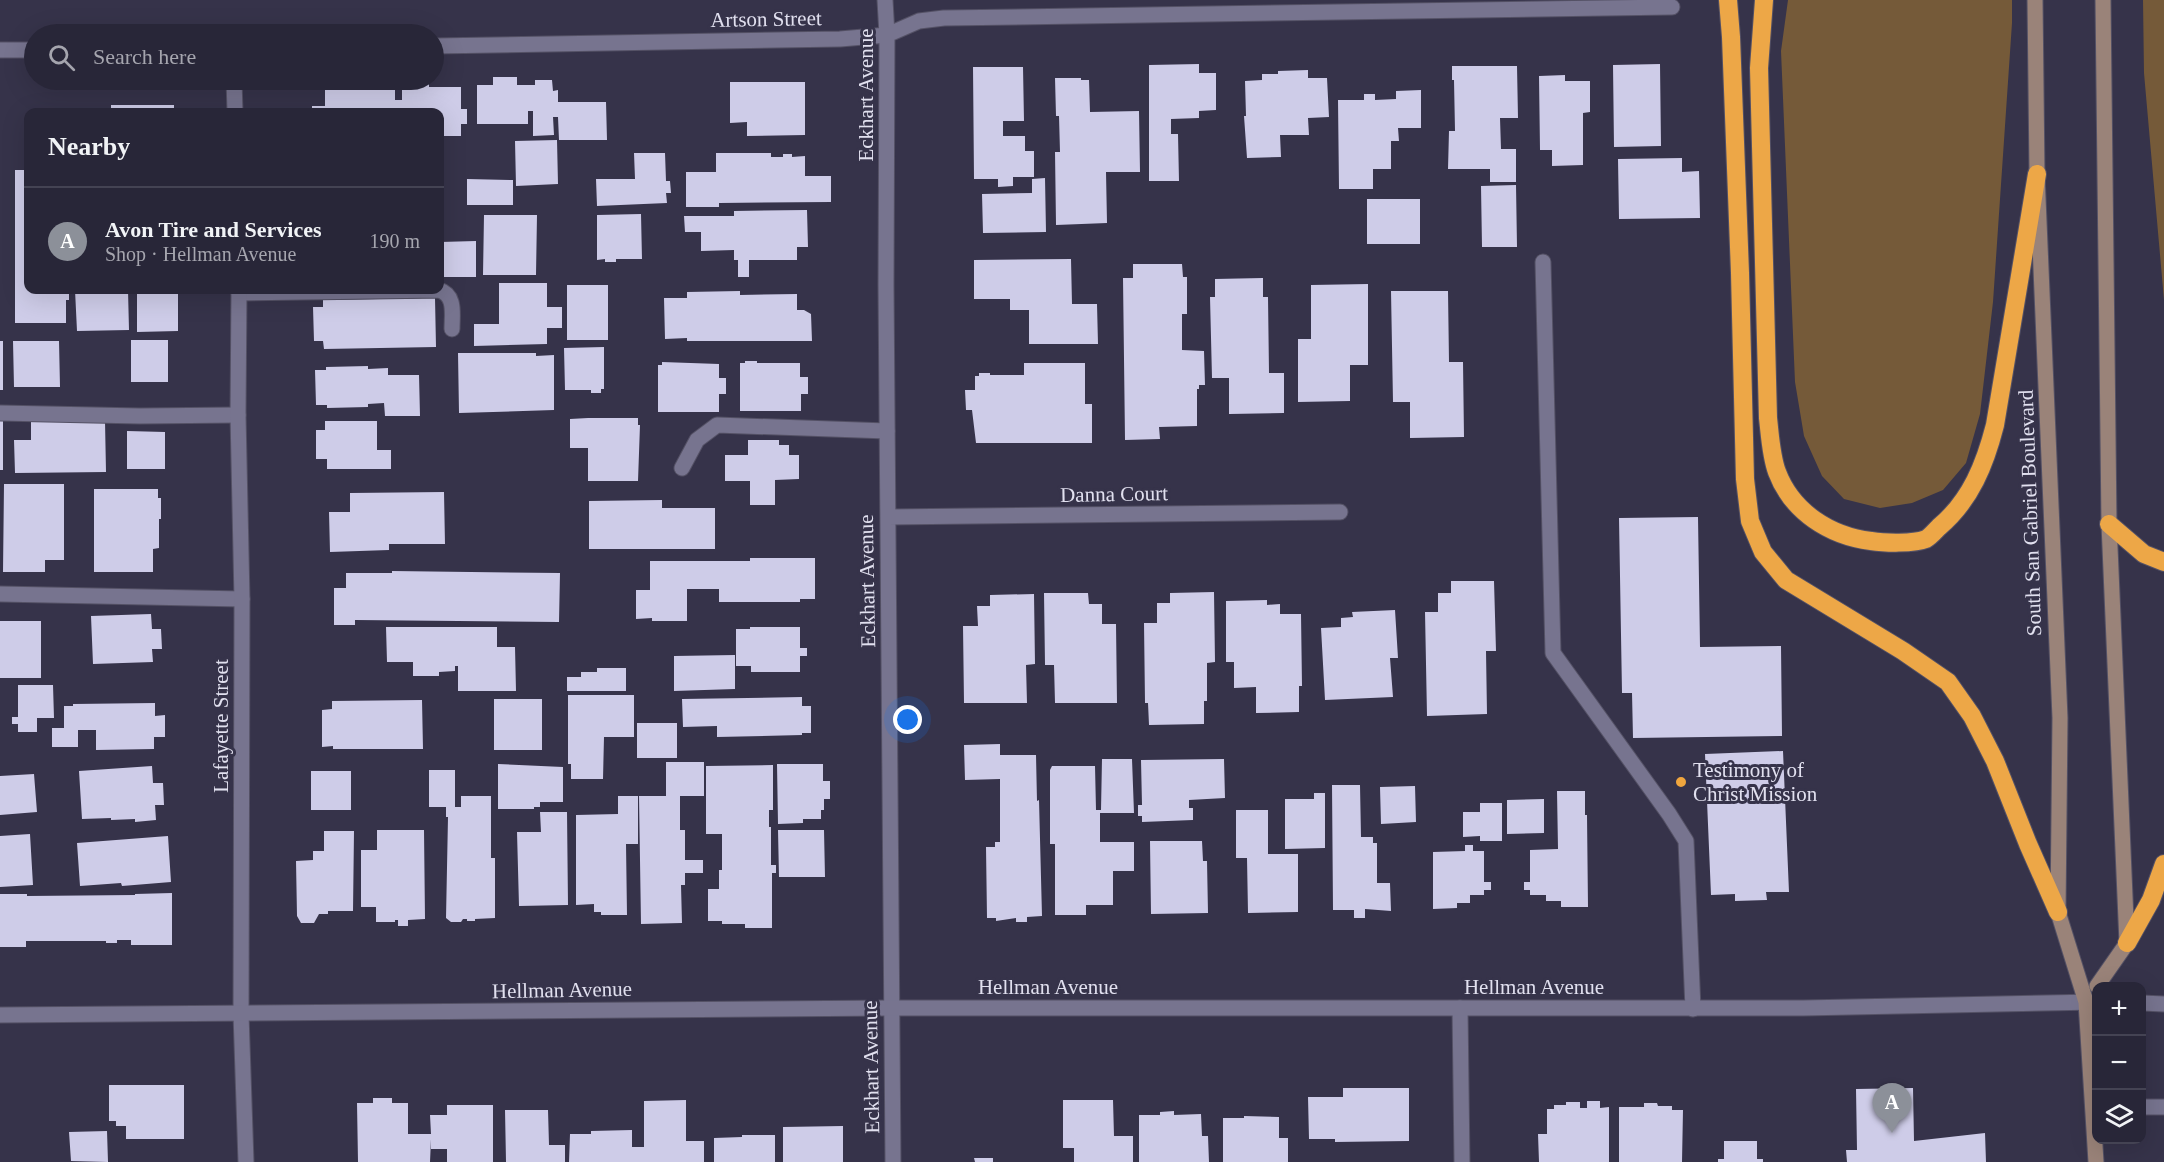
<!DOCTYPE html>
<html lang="en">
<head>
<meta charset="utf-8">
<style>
  body { margin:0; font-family:"Times New Roman",serif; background:#302e40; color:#f1f3f6 }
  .controls { position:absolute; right:18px; bottom:18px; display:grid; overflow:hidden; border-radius:12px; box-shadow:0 6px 24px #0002 }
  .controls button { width:54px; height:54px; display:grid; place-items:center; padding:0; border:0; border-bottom:2px solid #444353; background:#282638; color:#f1f3f6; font:30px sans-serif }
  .you { position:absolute; left:908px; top:720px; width:21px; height:21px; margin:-15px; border:4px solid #fff; border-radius:50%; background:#1a73e8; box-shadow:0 0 0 9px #1a73e833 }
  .badge { display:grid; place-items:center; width:39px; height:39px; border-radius:50%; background:#8c9099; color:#fff; font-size:20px; font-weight:700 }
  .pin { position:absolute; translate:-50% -50px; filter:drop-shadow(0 2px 3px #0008) }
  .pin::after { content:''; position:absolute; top:32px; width:21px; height:18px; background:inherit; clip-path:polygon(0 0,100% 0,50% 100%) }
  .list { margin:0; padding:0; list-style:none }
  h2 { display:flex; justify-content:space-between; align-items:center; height:78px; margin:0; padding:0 24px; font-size:26px }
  h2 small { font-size:20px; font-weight:400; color:#a5a5ae }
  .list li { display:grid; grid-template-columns:39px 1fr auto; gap:18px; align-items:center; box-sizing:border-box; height:108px; padding:0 24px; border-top:2px solid #444353 }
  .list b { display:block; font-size:22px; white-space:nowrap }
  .list p { margin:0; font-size:20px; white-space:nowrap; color:#a5a5ae }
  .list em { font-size:20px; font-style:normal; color:#a5a5ae }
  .icon { flex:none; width:33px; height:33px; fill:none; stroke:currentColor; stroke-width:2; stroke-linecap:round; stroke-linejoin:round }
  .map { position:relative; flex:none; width:2164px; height:1162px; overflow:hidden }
  .search { position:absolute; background:#282638; box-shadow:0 6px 24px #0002; left:24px; top:24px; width:420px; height:66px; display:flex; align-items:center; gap:15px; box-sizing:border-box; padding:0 21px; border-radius:33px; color:#a5a5ae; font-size:22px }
  .panel { position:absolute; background:#282638; box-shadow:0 6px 24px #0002; left:24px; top:108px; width:420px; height:186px; border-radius:12px }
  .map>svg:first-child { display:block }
  .green { fill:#755a39 }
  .building { fill:#cecce8 }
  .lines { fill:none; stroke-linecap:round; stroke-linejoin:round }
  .service-casing { stroke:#545165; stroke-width:17 }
  .minor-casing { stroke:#545165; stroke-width:17 }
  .tertiary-casing { stroke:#545165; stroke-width:17 }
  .secondary-casing { stroke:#545165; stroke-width:17 }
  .motorway-casing { stroke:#545165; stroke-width:20 }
  .service { stroke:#77748f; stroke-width:15 }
  .minor { stroke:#77748f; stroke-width:15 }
  .tertiary { stroke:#77748f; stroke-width:15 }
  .secondary { stroke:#9a8379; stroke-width:15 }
  .motorway { stroke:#eda747; stroke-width:18 }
  .poi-dot { fill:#f0a63e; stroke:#36334a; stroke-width:2 }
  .labels { text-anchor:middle; stroke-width:6; stroke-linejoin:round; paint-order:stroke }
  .street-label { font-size:21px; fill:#e1e0ef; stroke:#36334a }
  .poi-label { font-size:21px; fill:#e1e0ef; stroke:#36334a; text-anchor:start }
</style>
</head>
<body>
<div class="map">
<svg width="2164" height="1162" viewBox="0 0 2164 1162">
  <rect width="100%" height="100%" fill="#36334a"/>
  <path class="green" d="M1788 0H2012V23L1993 302 1980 414 1966 463 1943 490 1912 503 1880 508 1844 499 1822 476 1804 436 1795 382 1781 51Z
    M2143 0H2164V300L2144 73Z"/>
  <path class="building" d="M1199 64V73H1216V110L1199 111V118L1171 119V134H1178L1179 181H1149V65Z
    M1660 64 1661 146 1614 147 1613 65Z
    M1452 66H1517L1518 118H1500L1501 149H1516V182H1490V169H1448L1449 131H1455L1454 80H1452Z
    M973 67H1023L1024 121H1003V136H1025V151H1034V177H1013V186L998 187V179H974Z
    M1308 70V78H1327L1329 117 1308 118 1309 135H1280L1281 157 1247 158 1244 116H1246L1245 81 1262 80V74H1278V71Z
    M1565 75V81H1590V112L1583 113V165L1552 166V150H1540L1539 76Z
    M493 77H517V85H535V80H552L553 91 558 90V102H606L607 140H559L558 117H553L554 135 533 136V111H528V124H477V85H493Z
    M1055 78H1081V80H1089L1090 112 1139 111 1140 172H1106L1107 223 1056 225 1055 152H1060L1059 116H1056Z
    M405 80H429V87H461V109H467V124H461V136H440V112H401V109H395V112H312V106H325V86H395V100H402V87H405Z
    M730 82H805V135L747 136V122L730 123Z
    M1421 90V128H1398L1399 141H1391V169H1373V189H1339L1338 100H1364V94H1375V100L1396 99V91Z
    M111 105H174V112H111Z
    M557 140 558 184 516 186 515 141Z
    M634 153H665L666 181H670L671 193H666L667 203 597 206 596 179H635Z
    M716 153H771V157H783V154H792V157L805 156V176H831V202L719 203V207H686V172H716Z
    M1682 158V172L1699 171 1700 218 1619 219 1618 159Z
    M15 170H28V290H69V300H66V323H15Z
    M1045 178 1046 232 983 233 982 194 1032 193V179Z
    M467 179 513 180V205H467Z
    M1516 185 1517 247H1482L1481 186Z
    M1367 199H1420V244H1367Z
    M807 210 808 247H797V260H749V277H738V260H734V250L701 251V232H685L684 216H734V211Z
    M641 214 642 259H616V262H605V259L597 260V215Z
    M484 215H537L536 275H483Z
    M476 241V277H440V242Z
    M1071 259 1072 304H1097L1098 344H1029V310H1010V299H974V260Z
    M1133 264H1182L1183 277H1187V314H1182V350L1204 351 1205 385H1199V389H1197V426L1159 427 1160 439 1125 440 1123 278H1133Z
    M1263 278V297H1268L1269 373H1284V413L1229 414V378H1212L1210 297H1215V279Z
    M499 283H547V307H562V328H547V344L474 346V324H499Z
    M1368 284V365H1350V401L1298 402V339H1311V285Z
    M567 285H608V340H567Z
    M75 290H128L129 330 77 331Z
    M137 290H178V331L137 332Z
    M740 291V295L797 294V310H804L811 314 812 341H687V338L665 339 664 298H687V292Z
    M1391 291H1448L1449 362H1463L1464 437 1410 438V402H1393Z
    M435 298 436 347 324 349 323 341H314L313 307H323V300Z
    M131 340H168V382H131Z
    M0 341H3V390H0Z
    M13 341H59L60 387H14Z
    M604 347V389H601V393H591V390H565L564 348Z
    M458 353H536V356L554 355V410L459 413Z
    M745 361H757V363H800V377H808V394H801V411H740V363H745Z
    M662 362 719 364V378H726V394H719V412H658V365H662Z
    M1024 363H1085V404H1092V443H976L972 410H966L965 390H975V376H979V373H990V375H1024Z
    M368 366V369L388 368V375H419L420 416H385L384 403 368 404V407L327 408V405H316L315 370H326V367Z
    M588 418H638V425H640L638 481H588V448H570V419Z
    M0 420H3V470H0Z
    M105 421 106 472 15 473 14 440H31V422Z
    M325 421H377V450H391V469H327V459H316V430H325Z
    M127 431 165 432V469H127Z
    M748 440H779V445H789V455H799V479L775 480V505H750V481H725V455H748Z
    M4 484H64V560H45V572H3Z
    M94 489H158V498H161V519H159V548L153 549V572H94Z
    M444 492 445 544H389V550L330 552 329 512H350V493Z
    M662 500V508H715V549H589V501Z
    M1698 517 1700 647 1781 646 1782 736 1633 738 1632 693H1622L1619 518Z
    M750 558H815V599H800V602H719V589H687V621H652V618L636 619V590H650V561H750Z
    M392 571 560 573 559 622 355 620V625H334V588H346V573H392Z
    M1451 581H1494L1496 651H1486L1487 714 1427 716 1425 612H1438V593H1451Z
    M1214 592 1215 662 1207 663V701H1204V724L1149 725 1148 703H1145L1144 623H1157V603H1170V593Z
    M1044 593H1088L1089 604H1102V624H1116L1117 703H1055L1054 665H1045Z
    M1034 594 1035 664 1026 665 1027 703H964L963 626H978L977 606H990V595Z
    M1267 600V605L1280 604V614H1301L1302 686H1299V712L1256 713V687L1234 688V662H1226V601Z
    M1395 610 1398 658H1390L1393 697 1325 700 1321 628 1341 627V618L1353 617 1352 612Z
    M151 614 152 629H161L162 649H152L153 662 93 664 91 616Z
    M0 621H41V678H0Z
    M386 627H497V647H515L516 691H458V666H455V671L439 672V676H413V662H387Z
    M750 627H800V648H807V656H800V672H751V666H736V629H750Z
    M735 655V689L674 691V656Z
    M597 668H626V691H567V677H581V672H597Z
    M18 685H53L54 718H37V732H18V724H12V717H18Z
    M568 695H634V737H604L603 779H571V764H568Z
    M802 697V706H811V733H802V735L717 737V726L683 727 682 699Z
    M494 699H542V750H494Z
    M422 700 423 749H333V746L322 747V710L332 709V701Z
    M155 703V716L165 715V737H154V749L96 750V730H78V747H52V728H64V706H73V704Z
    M637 723H677V758H637Z
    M1000 744V755H1036L1037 801 1039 800 1042 916 1027 917V922H1016V918L996 921V918H987L986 847H995V842H1000V779L965 780 964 745Z
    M1783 751 1789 892H1766L1767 900 1735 901V894L1711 895 1705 754Z
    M1102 759H1132L1134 813H1100V842H1134V871H1113V905H1086V915H1055V844H1050V770L1052 766H1095L1096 810H1101Z
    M1224 759 1225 798 1189 800V808H1193V820L1142 822V816H1138V805H1142L1141 760Z
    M666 762H704V796H680V830H685V860H703V873H685V885H681L682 923 641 924 639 796H666Z
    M498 764 563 767V802H540V807H534V809H498Z
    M777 764H823V781H830V799H824V810H821V819H803V823L778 824Z
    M773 765V810H769V827H771V865H776V873H772V928H745V924H722V921H708V889H719V870H722V834H706V766Z
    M152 766 153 783H163L164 805H155L156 820 135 822V819L111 820V818L82 819 79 771Z
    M429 770H455V807H461V796H491V858H495V918L475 919V921H467V919H463L461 922H451L446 918 448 817H446V807H429Z
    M311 771H351V810H311Z
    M34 774 37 812 0 815V776Z
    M1332 785H1360L1361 837H1373V843H1377V883H1390L1391 911 1365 909V918H1354V910H1333Z
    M1415 786 1416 822 1381 824 1380 787Z
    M1557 791H1585V815H1587L1588 907H1561V901H1546V895H1530V890H1524V882H1530V850L1558 849Z
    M1314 793H1325V848L1285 849V799H1314Z
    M618 796H638V844H626L627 915H601V912H594V904L576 905V815L618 814Z
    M1544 799V833L1507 834V800Z
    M1480 803H1502V841H1480V836L1463 837V812H1480Z
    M1236 810H1268V854H1298V912L1248 913 1247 858H1236Z
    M540 812H567L568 905 519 906 517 832H541Z
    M377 830H424L425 919 408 920V926H398V920H395V922H376V907H361V850H377Z
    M778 830H824L825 877H779Z
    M324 831H354L353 911H328V914H319L314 923H301L297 916 296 861 313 860V851H324Z
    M30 834 33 885 0 887V836Z
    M168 836 171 882 122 886 121 883 80 886 77 843Z
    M1150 841H1202L1203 861H1207L1208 913 1151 914Z
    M1465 845H1473V851H1484V882H1491V890H1484V895H1470V903H1457V908L1433 909V852L1465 851Z
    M172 893V945H131V940H117V943H106V941H26V947H0V894H27V896L135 895V894Z
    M109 1085H184V1139H126V1126H116V1121H109Z
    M1343 1088H1409V1141L1335 1142V1139H1309L1308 1097H1343Z
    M1913 1088 1914 1141 1985 1133 1986 1162H1847L1846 1150H1857L1856 1089Z
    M373 1098H392V1103H408V1134H431L430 1115H447V1105H493V1162H447V1149H431V1139L430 1162H358L357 1103H373Z
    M686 1100V1141H704V1162H569L570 1134H591V1131L632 1130V1147H644V1101Z
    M1063 1100H1113L1114 1136H1133V1162H1074V1148H1063Z
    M1587 1101H1600V1108L1609 1107V1162H1539L1538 1134H1547V1109H1554V1105H1566V1102H1580V1108H1587Z
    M1644 1103H1657L1658 1106H1672V1110H1683L1682 1162H1619V1107H1644Z
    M505 1110H548L549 1145H565V1162H506Z
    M1174 1111V1115L1201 1114 1202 1136H1208L1209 1162H1139V1115H1160V1112Z
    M1244 1116 1279 1117V1138H1288V1162H1223V1118H1244Z
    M843 1126V1162H783V1127Z
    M107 1131 108 1162 71 1161 69 1132Z
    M742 1135H775V1162H714V1138L742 1137Z
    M1724 1141H1757V1159H1763V1162H1718V1159H1724Z
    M974 1158H993V1162H975Z"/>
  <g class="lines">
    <g class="service-casing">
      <path id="service" d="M1543 262 1553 653 1669 814 1686 841 1693 1009
        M239 293 439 290C456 295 452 314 452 329
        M0 413 140 416 238 415
        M682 468 697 440 717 425 887 431
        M0 594 242 599
        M2142 1107H2164"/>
    </g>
    <g class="minor-casing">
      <path id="minor" d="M885 0 887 35 886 285 893 1162
        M434 46 840 39 887 35 919 21 944 18 1672 7
        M0 50H34
        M234 80 235 112
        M239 290 238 415 242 599 241 1014 246 1162
        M888 517 1340 512
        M1460 1008 1462 1162"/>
    </g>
    <g class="tertiary-casing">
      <path id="tertiary" d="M2142 1003 2164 1004
        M0 1015 891 1008H1803L2096 1002"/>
    </g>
    <g class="secondary-casing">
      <path id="secondary" d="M2035 0 2037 174 2060 718 2058 912 2086 1002 2096 1162
        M2097 986 2127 943 2109 524 2103 0"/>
    </g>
    <g class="motorway-casing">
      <path id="motorway" d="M1728 0 1731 37 1740 273 1745 479 1750 521 1763 552 1786 580 1903 651 1948 682 1972 716 1995 761 2028 844 2058 912
        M1764 0 1759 68 1768 418C1770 435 1771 456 1777 472 1792 512 1830 536 1871 541 1884 543 1914 544 1926 539 1930 537 1935 531 1939 527 1971 500 1985 464 1995 425L2037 174
        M2109 524 2144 554 2164 562
        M2127 943 2151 900 2164 864"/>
    </g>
    <use href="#service" class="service"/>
    <use href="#minor" class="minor"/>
    <use href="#tertiary" class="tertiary"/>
    <use href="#secondary" class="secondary"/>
    <use href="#motorway" class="motorway"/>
  </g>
  <circle class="poi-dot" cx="1681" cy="782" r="6"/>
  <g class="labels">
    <g class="street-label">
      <text transform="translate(766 19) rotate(-1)" y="7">Artson Street</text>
      <text transform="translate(866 95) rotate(-90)" y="7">Eckhart Avenue</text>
      <text transform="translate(1114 494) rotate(-1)" y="7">Danna Court</text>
      <text transform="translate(2030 513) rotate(-92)" y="7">South San Gabriel Boulevard</text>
      <text transform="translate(867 581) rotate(-91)" y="7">Eckhart Avenue</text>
      <text transform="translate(221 726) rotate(-90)" y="7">Lafayette Street</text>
      <text x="1048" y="994">Hellman Avenue</text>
      <text x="1534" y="994">Hellman Avenue</text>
      <text transform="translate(562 990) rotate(-1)" y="7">Hellman Avenue</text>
      <text transform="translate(871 1067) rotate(-91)" y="7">Eckhart Avenue</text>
    </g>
    <g class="poi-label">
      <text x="1693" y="777">Testimony of<tspan x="1693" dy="24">Christ Mission</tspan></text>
    </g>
  </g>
</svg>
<div class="controls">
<button>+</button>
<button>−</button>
<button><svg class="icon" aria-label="layers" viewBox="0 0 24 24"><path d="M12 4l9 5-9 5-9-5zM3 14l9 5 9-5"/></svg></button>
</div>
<div class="you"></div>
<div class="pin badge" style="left:1892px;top:1133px">A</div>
<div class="search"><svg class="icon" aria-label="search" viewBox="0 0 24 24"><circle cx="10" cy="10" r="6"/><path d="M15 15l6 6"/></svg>Search here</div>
<section class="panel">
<h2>Nearby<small></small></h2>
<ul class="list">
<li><span class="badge">A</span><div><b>Avon Tire and Services</b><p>Shop · Hellman Avenue</p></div><em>190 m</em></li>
</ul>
</section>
</div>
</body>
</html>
